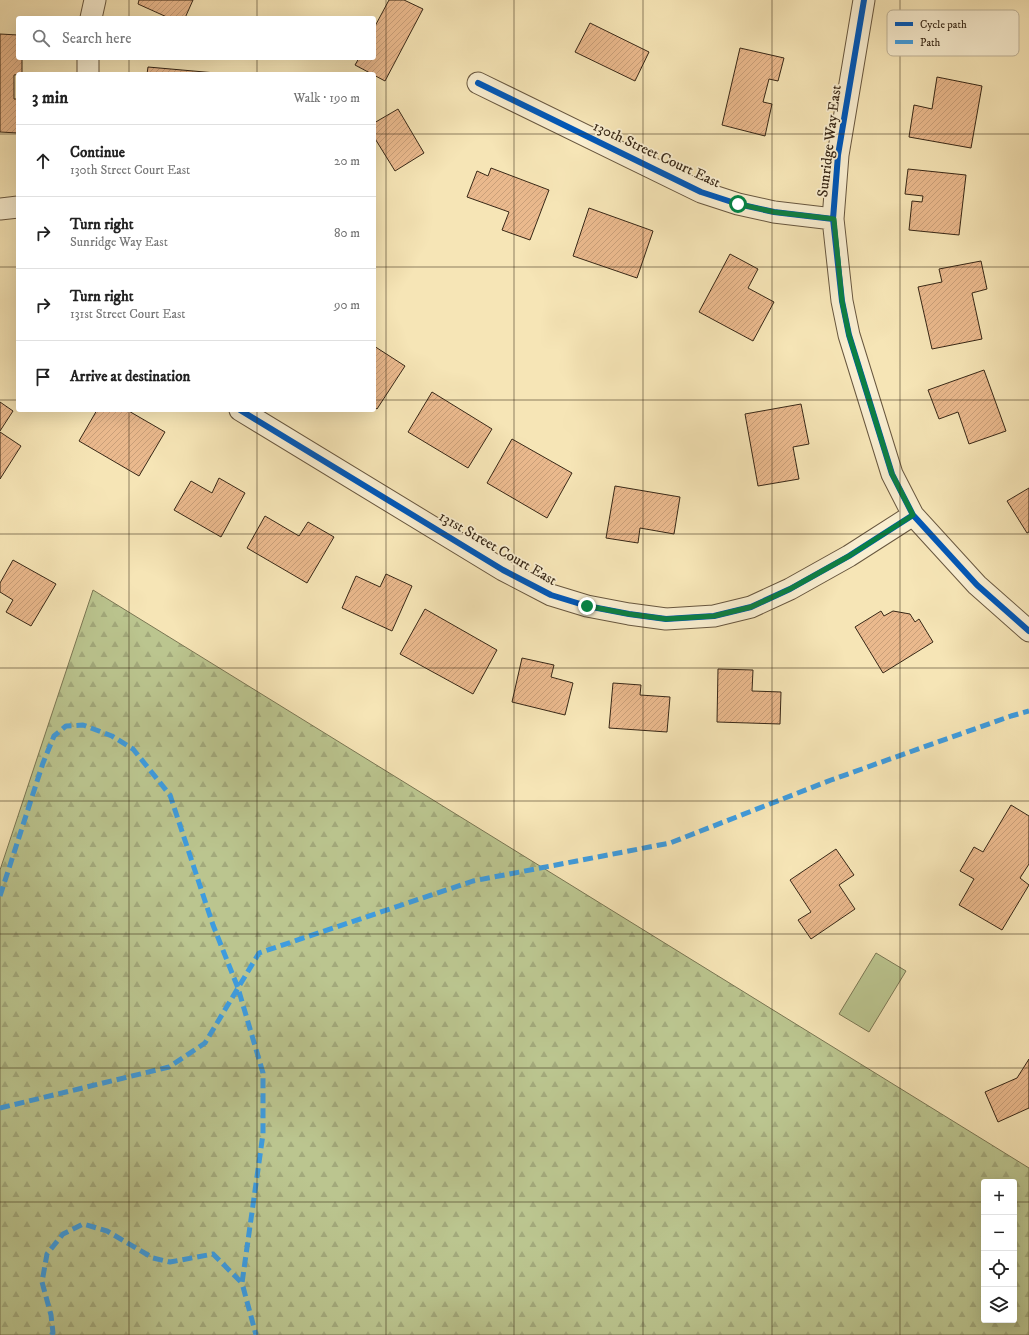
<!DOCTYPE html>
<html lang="en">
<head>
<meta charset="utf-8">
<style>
  body { margin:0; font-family:"IM FELL DW Pica",serif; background:#f6f6f6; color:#222 }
  .controls { position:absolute; right:12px; bottom:12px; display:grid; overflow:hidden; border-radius:4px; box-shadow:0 4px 16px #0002 }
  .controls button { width:36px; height:36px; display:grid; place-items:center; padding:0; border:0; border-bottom:1px solid #e0e0e0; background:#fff; color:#222; font:20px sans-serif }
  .stop { position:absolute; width:12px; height:12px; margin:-9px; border:3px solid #0b8043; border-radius:50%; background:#fff }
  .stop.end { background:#0b8043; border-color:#fff; box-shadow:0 1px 4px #0008 }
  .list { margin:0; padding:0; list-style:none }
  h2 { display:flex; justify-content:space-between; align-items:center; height:52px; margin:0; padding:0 16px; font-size:17px }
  h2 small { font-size:13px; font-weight:400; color:#767676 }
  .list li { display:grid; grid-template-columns:26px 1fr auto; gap:12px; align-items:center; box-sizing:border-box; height:72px; padding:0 16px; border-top:1px solid #e0e0e0 }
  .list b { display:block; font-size:15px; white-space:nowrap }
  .list p { margin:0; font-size:13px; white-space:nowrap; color:#767676 }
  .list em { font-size:13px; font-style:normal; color:#767676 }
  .icon { flex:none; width:22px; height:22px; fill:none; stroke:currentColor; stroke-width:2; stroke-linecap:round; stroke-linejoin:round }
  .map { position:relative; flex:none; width:1029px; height:1335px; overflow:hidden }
  .search { position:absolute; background:#fff; box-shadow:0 4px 16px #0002; left:16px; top:16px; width:360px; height:44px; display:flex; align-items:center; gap:10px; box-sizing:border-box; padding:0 14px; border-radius:4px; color:#767676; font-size:15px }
  .panel { position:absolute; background:#fff; box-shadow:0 4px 16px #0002; left:16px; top:72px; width:360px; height:340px; border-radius:4px }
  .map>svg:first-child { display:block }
  .forest { fill:url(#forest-firs); stroke:#7a7653; fill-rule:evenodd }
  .green { fill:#bbc58f; stroke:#7a7653 }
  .building { fill:url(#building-hatch); stroke:#382817 }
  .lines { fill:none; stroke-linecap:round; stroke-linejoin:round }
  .minor-casing { stroke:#68573f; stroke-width:23 }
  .minor { stroke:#f9eed0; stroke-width:21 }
  .quiet { stroke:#3e9cdf; stroke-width:5; stroke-dasharray:10 5; stroke-linecap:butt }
  .cycleway-casing { stroke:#f9eed0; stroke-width:8 }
  .cycleway { stroke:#0057b8; stroke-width:6 }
  .route { stroke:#0b8043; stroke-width:5 }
  .grid { fill:none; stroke:#382817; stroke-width:1; stroke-opacity:0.55 }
  .labels { text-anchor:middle; stroke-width:3.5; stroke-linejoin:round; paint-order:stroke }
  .street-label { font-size:15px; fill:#382817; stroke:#f9eed0 }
  .key { fill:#f9eed0; stroke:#bfb398; stroke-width:1 }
  .key-label { font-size:11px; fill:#382817 }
</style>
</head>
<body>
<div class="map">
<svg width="1029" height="1335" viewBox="0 0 1029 1335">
  <defs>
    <pattern id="forest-firs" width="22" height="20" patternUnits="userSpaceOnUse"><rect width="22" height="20" fill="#bbc58f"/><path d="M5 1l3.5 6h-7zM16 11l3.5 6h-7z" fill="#a2a97b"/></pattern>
    <pattern id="building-hatch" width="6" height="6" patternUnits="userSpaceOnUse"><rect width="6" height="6" fill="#eab98d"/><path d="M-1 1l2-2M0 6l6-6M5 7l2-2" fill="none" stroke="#c99f79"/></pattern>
  </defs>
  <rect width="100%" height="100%" fill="#f6e5b6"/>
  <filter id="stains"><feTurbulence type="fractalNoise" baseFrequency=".005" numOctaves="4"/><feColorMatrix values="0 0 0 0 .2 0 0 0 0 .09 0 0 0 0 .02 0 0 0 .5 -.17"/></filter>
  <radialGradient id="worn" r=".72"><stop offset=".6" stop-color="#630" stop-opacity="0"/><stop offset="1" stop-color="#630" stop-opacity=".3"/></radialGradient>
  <path class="forest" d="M93 590 1029 1168V1335H0V870ZM984 1182H1014V1320H984Z"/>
  <path class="green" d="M876 953 906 971 869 1032 839 1014Z"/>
  <path class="building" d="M139 0H193L185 18H169L138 4Z
    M389 0H404L423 9 385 81 355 65 359 58H374V28Z
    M590 23 649 52 635 81 575 52Z
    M0 34 18 35V58H22V74L14 75V99H18V133L0 132Z
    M740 48 784 58 778 81 769 79 763 102 772 104 765 136 722 125Z
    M148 67 216 73V74H147Z
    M937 77 982 86 971 148 909 137 914 105 932 109Z
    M398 109 424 153 395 171 374 137V123Z
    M491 168 549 190 530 240 502 230 509 212 467 197 477 171 488 176Z
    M908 169 966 175 959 235 909 230 912 201 922 202 923 196 905 194Z
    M589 208 653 231 637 278 573 256Z
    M730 254 758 269 748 288 774 302 753 341 699 312Z
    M981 261 987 289 972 293 982 339 932 349 918 287 942 282 939 269Z
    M374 346 405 366 377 409 374 407Z
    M984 370 1006 431 969 444 958 412 939 419 928 390Z
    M432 392 492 429 468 468 408 432Z
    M0 402 13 411 0 431Z
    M801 404 809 444 793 447 799 479 758 486 745 414Z
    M97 410H127L165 432 139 476 79 441Z
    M0 432 21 446 0 479Z
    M512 439 572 473 547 518 487 483Z
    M219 478 245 493 221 537 174 510 191 481 212 493Z
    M615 486 680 497 674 534 640 528 638 543 606 538Z
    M1029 488V532L1027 533 1007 501Z
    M265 516 299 536 308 522 334 537 307 583 247 548Z
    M13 560 56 584 31 626 6 612 13 600 0 592V583Z
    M386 574 412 586 392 631 342 608 356 576 380 587Z
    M425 609 497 650 473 694 400 654Z
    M881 611 884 616 893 611 910 614 915 622 919 619 933 642 883 673 855 627Z
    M522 658 554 665 551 677 573 683 565 715 512 702Z
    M718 669 753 670 752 691 781 692 780 724 717 722Z
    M613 683 641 685 640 695 670 697 667 732 609 728Z
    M1011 805 1029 816V864L1020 878 1029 885 1002 930 959 905 974 879 960 871 974 847 983 852Z
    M836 849 854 875 839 885 855 909 811 939 798 920 811 912 790 880Z
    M1029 1059V1108L998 1122 985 1092 1017 1078Z"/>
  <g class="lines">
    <g class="minor-casing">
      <path id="minor" d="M864 0 838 155 833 219 842 301 849 335 892 474 913 515 977 585 1029 631
        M91 18 95 0
        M88 74V58
        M478 83 701 192 738 204 774 212 833 219
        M0 209 18 207
        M240 410 503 570 551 595 587 606 629 614 666 619 714 616 751 607 790 589 849 556 913 515"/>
    </g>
    <use href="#minor" class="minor"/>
    <path class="quiet" d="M0 896 43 763 54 736 66 726 83 725 112 736 133 749 170 795 213 925 238 988 263 1073V1134L242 1283 256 1335
      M0 1108 169 1067 205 1043 259 953 473 881 670 843 831 780 1011 716 1029 711
      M51 1335 53 1333 51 1315 42 1282 47 1254 63 1234 83 1224 107 1231 153 1258 170 1262 213 1254 242 1283"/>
    <g class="cycleway-casing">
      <path id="cycleway" d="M864 0 838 155 833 219 842 301 849 335 892 474 913 515 977 585 1029 631
        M478 83 701 192 738 204 774 212 833 219
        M240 410 503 570 551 595 587 606 629 614 666 619 714 616 751 607 790 589 849 556 913 515"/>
    </g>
    <use href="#cycleway" class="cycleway"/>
  </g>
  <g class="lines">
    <path class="route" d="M587 606 629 614 666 619 714 616 751 607 790 589 849 556 913 515 892 474 849 335 842 301 834 219 774 212 738 204"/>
  </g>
  <path class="grid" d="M129 0V18M257 0V18M386 0V1335M514 0V1335M643 0V1335M772 0V1335M900 0V1335M129 58V74M257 58V74M0 134H18M374 134H1029M0 267H18M374 267H1029M0 400H18M374 400H1029M129 410V1335M257 410V1335M0 534H1029M0 668H1029M0 801H1029M0 934H1029M0 1068H1029M0 1202H984M1014 1202H1029"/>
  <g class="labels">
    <g class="street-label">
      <text transform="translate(829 141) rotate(-83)" y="5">Sunridge Way East</text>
      <text transform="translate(657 154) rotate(25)" y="5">130th Street Court East</text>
      <text transform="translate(498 548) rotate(30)" y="5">131st Street Court East</text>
    </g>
  </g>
  <rect x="887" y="10" width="132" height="46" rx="6" class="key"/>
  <rect x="895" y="22" width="18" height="4" fill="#0057b8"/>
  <rect x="895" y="40" width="18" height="4" fill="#3e9cdf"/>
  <g class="key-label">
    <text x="920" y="28">Cycle path</text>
    <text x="920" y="46">Path</text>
  </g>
  <rect width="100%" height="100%" filter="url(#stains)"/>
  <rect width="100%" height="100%" fill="url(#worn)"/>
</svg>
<div class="controls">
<button>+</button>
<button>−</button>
<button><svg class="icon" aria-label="locate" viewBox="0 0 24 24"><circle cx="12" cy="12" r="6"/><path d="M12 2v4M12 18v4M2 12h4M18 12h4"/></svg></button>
<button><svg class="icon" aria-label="layers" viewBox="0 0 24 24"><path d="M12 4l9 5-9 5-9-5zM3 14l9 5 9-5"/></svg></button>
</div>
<div class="stop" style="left:738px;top:204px"></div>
<div class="stop end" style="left:587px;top:606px"></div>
<div class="search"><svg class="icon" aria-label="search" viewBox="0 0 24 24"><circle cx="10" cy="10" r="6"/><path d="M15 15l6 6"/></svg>Search here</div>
<section class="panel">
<h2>3 min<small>Walk · 190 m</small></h2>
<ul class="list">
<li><svg class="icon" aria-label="ahead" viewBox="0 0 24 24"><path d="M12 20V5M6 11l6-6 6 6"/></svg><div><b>Continue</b><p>130th Street Court East</p></div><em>20 m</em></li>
<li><svg class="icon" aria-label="right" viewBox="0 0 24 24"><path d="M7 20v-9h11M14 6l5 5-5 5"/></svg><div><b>Turn right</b><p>Sunridge Way East</p></div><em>80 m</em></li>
<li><svg class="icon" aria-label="right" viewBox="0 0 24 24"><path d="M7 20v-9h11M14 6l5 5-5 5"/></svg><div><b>Turn right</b><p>131st Street Court East</p></div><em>90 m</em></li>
<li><svg class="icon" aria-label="arrive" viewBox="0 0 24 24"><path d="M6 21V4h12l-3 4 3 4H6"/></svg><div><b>Arrive at destination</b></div></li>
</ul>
</section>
</div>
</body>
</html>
